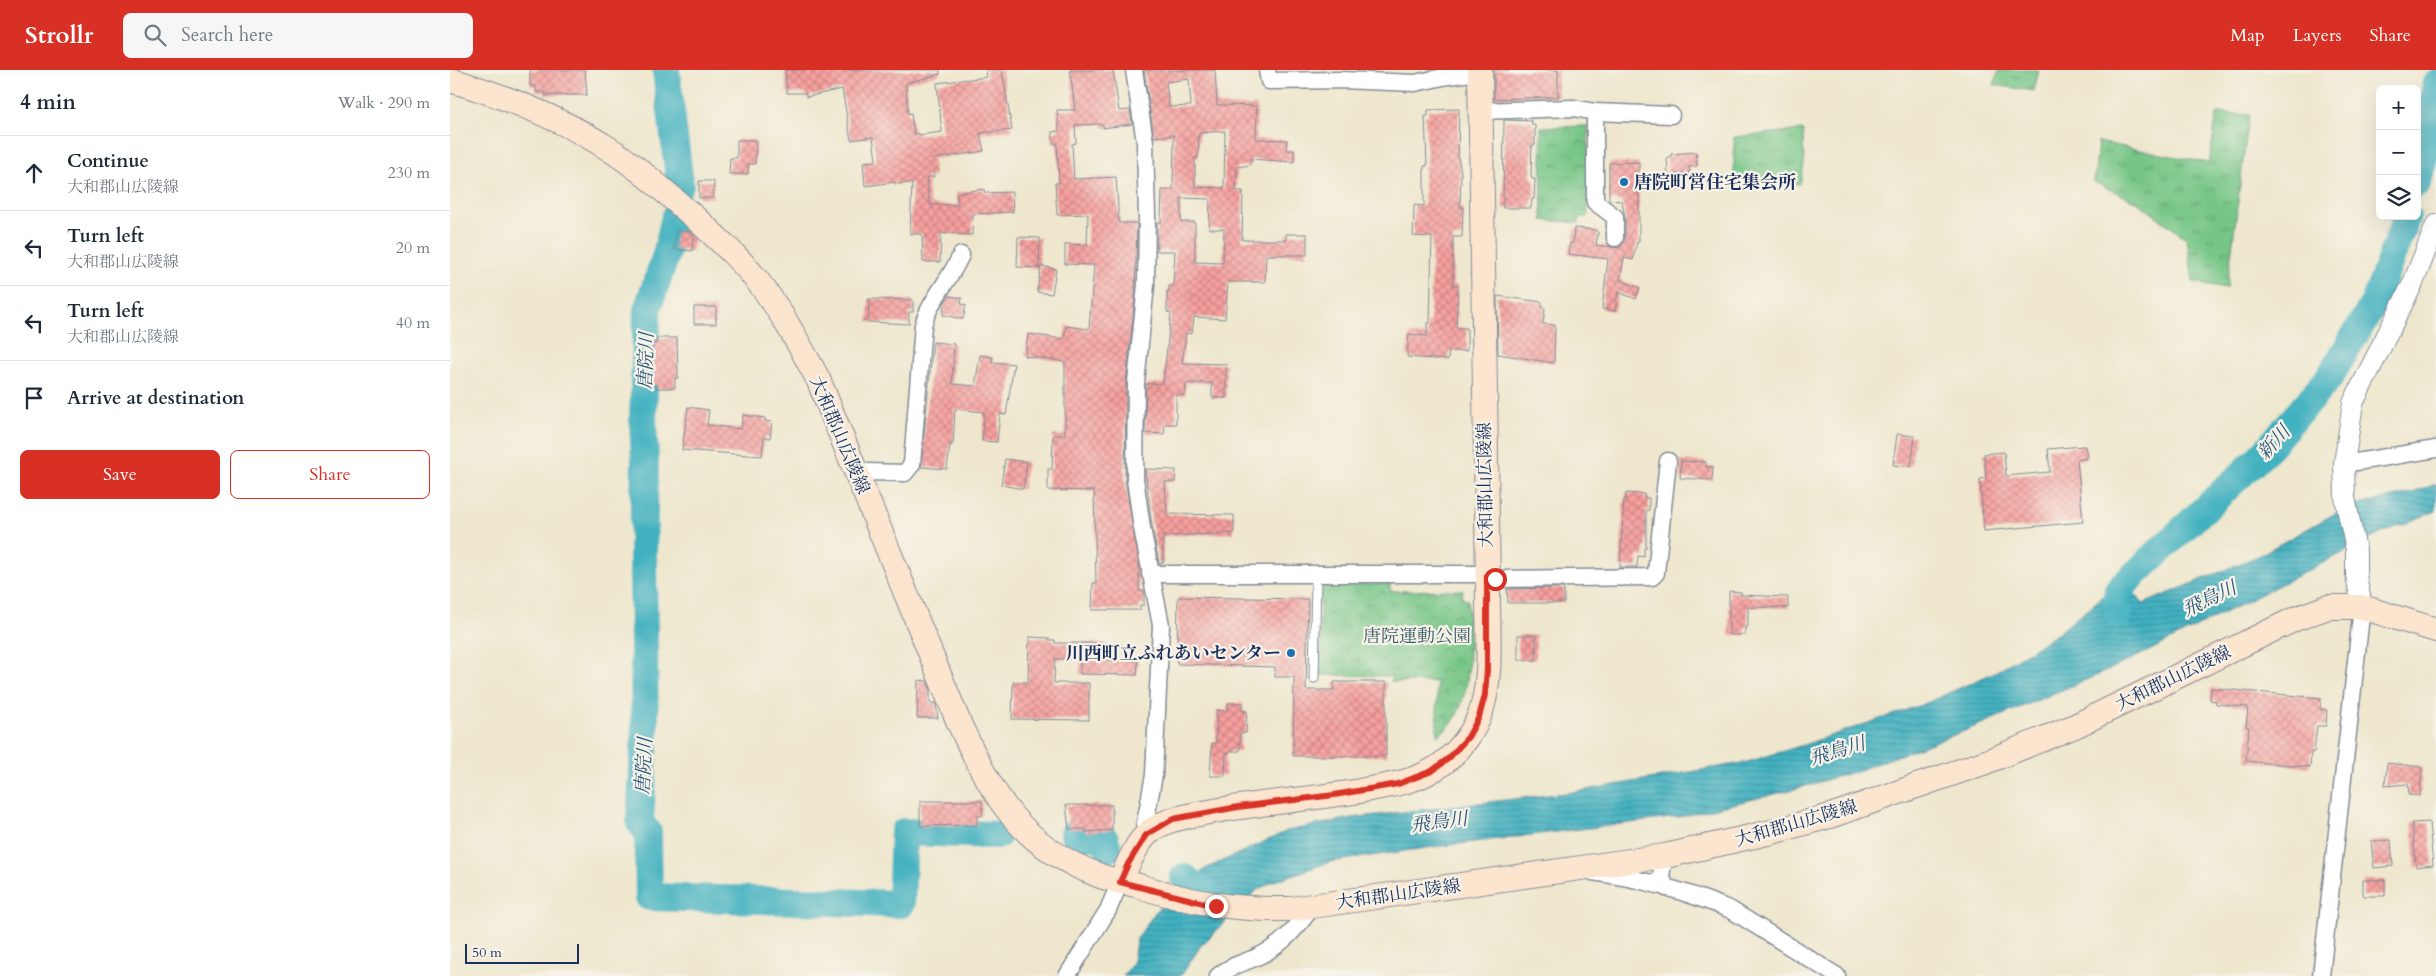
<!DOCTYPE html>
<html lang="en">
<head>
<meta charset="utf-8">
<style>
  body { margin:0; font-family:Cardo,"Noto Serif JP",serif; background:#f6f6f7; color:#1f2937 }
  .controls { position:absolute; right:15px; top:15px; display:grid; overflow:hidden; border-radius:8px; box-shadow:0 5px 20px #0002 }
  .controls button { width:45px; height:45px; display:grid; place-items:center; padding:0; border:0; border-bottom:1px solid #e0e1e3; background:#fff; color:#1f2937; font:25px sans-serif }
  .scale { position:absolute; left:15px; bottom:12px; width:114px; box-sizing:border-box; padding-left:5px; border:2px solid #1b2f5e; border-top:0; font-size:14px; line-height:18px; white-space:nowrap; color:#1b2f5e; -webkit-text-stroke:4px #f7f3e8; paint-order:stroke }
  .stop { position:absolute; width:15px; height:15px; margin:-11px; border:4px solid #d93025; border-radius:50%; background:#fff }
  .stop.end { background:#d93025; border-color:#fff; box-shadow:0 1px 5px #0008 }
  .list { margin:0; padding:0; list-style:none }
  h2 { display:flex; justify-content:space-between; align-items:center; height:65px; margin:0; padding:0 20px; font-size:21px }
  h2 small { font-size:16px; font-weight:400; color:#747a83 }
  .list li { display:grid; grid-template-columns:32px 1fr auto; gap:15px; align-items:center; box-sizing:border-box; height:75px; padding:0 20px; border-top:1px solid #e0e1e3 }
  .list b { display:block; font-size:19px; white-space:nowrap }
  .list p { margin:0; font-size:16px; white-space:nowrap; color:#747a83 }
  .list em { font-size:16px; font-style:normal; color:#747a83 }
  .actions { display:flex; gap:10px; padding:15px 20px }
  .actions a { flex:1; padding:11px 0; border:1px solid #d93025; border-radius:8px; text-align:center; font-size:18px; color:#d93025 }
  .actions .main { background:#d93025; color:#fff }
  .icon { flex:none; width:28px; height:28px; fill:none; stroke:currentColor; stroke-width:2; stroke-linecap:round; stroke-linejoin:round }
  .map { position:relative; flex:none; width:1986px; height:906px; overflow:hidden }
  header { display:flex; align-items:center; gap:30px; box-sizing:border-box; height:70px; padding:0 25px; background:#d93025; color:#fff }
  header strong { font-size:24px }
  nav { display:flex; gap:28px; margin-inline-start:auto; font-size:18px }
  .search { width:350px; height:45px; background:#f6f6f7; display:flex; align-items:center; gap:12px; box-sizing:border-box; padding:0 18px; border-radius:8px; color:#747a83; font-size:19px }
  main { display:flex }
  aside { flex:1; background:#fff }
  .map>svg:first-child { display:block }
  .grass { fill:url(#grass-tufts); stroke:#497a72 }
  .park { fill:url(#park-crowns); stroke:#497a72 }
  .water { fill:url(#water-rules); stroke:#2f708f }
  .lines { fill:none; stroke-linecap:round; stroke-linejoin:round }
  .river { stroke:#43b1c0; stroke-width:28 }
  .building { fill:url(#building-cross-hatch); fill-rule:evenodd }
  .service-casing { stroke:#848b96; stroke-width:11 }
  .minor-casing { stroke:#848b96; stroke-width:19 }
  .tertiary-casing { stroke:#848b96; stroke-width:22 }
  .secondary-casing { stroke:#848b96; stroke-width:26 }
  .service { stroke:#fff; stroke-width:9 }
  .minor { stroke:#fff; stroke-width:16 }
  .tertiary { stroke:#fff; stroke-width:20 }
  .secondary { stroke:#fce5cf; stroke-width:24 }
  .route { stroke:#d93025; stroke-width:6 }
  .poi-dot { fill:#1f6fb2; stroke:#f7f3e8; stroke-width:2 }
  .labels { text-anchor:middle; stroke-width:4.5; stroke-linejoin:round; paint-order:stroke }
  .poi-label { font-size:18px; font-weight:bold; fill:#1b2f5e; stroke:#f7f3e8; text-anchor:start }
  .street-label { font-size:18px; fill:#1b2f5e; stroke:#f7f3e8 }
  .park-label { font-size:18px; fill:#375c6a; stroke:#f7f3e8 }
  .water-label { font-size:19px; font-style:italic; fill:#27567b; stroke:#f7f3e8 }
</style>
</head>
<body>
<header>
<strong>Strollr</strong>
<div class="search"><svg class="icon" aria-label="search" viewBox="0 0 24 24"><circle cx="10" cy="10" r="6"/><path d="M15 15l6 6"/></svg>Search here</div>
<nav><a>Map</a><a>Layers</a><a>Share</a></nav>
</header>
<main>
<aside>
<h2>4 min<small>Walk · 290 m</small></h2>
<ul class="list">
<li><svg class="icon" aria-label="ahead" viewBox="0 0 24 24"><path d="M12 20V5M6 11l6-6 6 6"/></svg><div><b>Continue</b><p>大和郡山広陵線</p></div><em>230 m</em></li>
<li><svg class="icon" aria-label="left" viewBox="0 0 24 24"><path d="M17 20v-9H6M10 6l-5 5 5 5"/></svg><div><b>Turn left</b><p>大和郡山広陵線</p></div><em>20 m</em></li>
<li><svg class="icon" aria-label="left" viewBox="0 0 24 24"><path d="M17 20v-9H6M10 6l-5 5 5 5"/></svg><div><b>Turn left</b><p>大和郡山広陵線</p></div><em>40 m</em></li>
<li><svg class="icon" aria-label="arrive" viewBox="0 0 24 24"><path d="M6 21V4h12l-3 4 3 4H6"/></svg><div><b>Arrive at destination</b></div></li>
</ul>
<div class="actions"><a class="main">Save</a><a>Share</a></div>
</aside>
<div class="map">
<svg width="1986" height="906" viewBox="0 0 1986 906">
  <defs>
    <pattern id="grass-tufts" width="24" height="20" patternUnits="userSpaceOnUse" patternTransform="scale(1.25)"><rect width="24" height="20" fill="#77c687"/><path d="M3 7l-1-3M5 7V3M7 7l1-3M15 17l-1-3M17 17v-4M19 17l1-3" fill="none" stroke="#61a172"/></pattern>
    <pattern id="park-crowns" width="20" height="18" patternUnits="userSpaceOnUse" patternTransform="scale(1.25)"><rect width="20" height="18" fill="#77c687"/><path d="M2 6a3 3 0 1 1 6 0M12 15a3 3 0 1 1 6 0" fill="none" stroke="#61a172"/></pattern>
    <pattern id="water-rules" width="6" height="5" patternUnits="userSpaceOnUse" patternTransform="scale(1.25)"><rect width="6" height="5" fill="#43b1c0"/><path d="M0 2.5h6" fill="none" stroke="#37909f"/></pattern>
    <pattern id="building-cross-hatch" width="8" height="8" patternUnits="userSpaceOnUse" patternTransform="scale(1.25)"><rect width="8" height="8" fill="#f8a09e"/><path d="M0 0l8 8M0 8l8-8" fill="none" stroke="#c88384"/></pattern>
  </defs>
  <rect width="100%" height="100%" fill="#f7f3e8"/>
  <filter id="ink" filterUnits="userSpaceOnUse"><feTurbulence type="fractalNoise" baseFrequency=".02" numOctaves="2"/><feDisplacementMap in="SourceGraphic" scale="10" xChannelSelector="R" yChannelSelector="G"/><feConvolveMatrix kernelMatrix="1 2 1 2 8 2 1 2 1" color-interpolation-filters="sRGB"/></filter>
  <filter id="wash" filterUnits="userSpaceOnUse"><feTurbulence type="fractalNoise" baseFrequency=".0096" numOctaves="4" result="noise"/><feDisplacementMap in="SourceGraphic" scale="20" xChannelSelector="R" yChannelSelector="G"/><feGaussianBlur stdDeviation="1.12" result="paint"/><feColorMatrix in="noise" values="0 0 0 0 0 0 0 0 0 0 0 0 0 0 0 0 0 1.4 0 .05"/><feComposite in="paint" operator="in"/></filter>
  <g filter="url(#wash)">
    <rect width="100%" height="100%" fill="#eee7cd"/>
    <path class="grass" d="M1549 0H1589L1584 21 1544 15Z
      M1767 43 1799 45 1777 218 1743 212 1737 169 1687 132 1644 112 1648 72 1759 93Z
      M1353 60 1354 94 1350 114 1284 118V67Z"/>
    <path class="park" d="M1138 56V147H1130L1129 153 1092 150 1091 57Z
      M940 514V521L1013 520 1012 529 1018 530C1018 569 1025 618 1002 653 998 658 991 662 987 666V612H942L941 606 870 605V515Z"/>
    <path class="water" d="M1986 414V441L1934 462 1697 582 1650 604 1517 660 1407 701 1345 719 1229 747 983 777 880 792 822 812 806 821 750 877 731 906H673L683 893 686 870 706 841 755 799 837 761 901 748 1124 722 1297 692 1350 676 1474 634 1545 602 1607 564 1674 509 1693 534 1808 486 1895 438 1965 422Z"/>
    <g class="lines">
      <path class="river" d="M216 0 230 115
        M1967 113 1973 95 1986 13
        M225 147 216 185 197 240 193 350 195 390 193 486 195 663 190 753 198 762 199 827 451 834 454 762 548 765
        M1668 545V520L1812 385 1879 308 1924 233 1957 146
        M624 764 655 769 658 779
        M734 807 759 825"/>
    </g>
    <g id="blocks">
      <path class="building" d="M80 0H135L137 25H95V22H86V16H80Z
        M335 0H490V4L456 13 458 44 461 43 464 64 469 63V65L492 62 487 13 537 7 536 0H552L562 60 530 63 534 81 483 89 484 107H477L479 132H481V135H508L506 123 534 119 535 123 562 122 563 142 523 144 522 165 491 163 490 192H473L472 164H460L462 113 445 114V112L415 116 413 92 426 91 423 67 401 70 392 19 356 27V23H337Z
        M620 0H663L669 41 680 40 682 54 653 58V54L625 55 626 73 622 74 624 109 666 107 669 153H687L685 227 676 313 675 409 689 493V521H694V535H690V540H642L643 513H646L644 421 598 420V399H602L603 365H615V292L575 286 578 264 614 269 616 256 639 259 644 195 615 194V174L637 175 638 144 607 145 605 113H609L607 73H603L602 62 609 61 607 40H625Z
        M694 0H765L767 35 807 36 806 69 837 70 836 80H844V92L801 89 800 95 787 97 786 121H793L792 170H836V164H857V185H816L815 212H778L775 249 744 247 742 264 736 263 732 293 776 294V328H762V313H736L735 325H726V354H715L714 364 695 363 696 314 713 313 721 243 717 242V221H719V216H723L725 181H707V153L711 152 712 120H723L724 65 704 67ZM739 9 741 36 719 37 716 12ZM775 61 774 118 745 117V88H748L749 63ZM731 128 760 129 759 159H774L773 193 745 192V152H731Z
        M1044 0H1108V27L1044 29Z
        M1009 39 1008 87 1011 102 1010 137H1013L1012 167H1003V215L1008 216 1006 258H1017V281H999L998 290 957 287 959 264 977 266V253H980L982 167 963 166 964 135 974 136V96H977L975 46H978V40Z
        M1054 50 1082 51V55H1085V75H1082L1081 105 1082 109H1085L1084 129H1082L1081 138H1053Z
        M287 70H306L305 94H298V104H279L280 88H287Z
        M1246 82 1247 96 1239 97 1240 103 1218 105 1217 87H1221V84Z
        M1189 92V172H1187L1183 190 1174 188 1170 210 1190 218 1186 229 1168 222 1165 241 1152 239 1158 189 1118 184 1120 173H1123L1124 158 1146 160 1148 163 1146 175 1170 178 1175 168V147L1172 131 1159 130V93Z
        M1228 107 1229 119 1212 120 1211 108Z
        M249 111H264L263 128H249Z
        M226 161 240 162 244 165 242 181 224 179Z
        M568 167 590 168 589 198 567 197Z
        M591 196 606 199 602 224 587 222Z
        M499 226 512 228 511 234 516 235 513 249 493 245 494 233Z
        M1047 226 1092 232V238H1095L1093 254 1105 255 1104 293 1048 284Z
        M419 229 463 230V242H459V254L418 252Z
        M244 237H266V254H244Z
        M206 268H227L228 308H225V318H207V315H202L203 273 206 274Z
        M483 272 504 274 502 314 525 316 530 285 543 287 542 292 564 294 556 345 550 344 547 372 532 371 534 342 505 339 503 374H500L497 399 471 397Z
        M238 337 259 340 257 355 291 359 293 345 315 348V351L322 352 320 368 314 367 312 386 232 380Z
        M1447 364 1465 366 1461 397 1443 395Z
        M1633 376H1635L1637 388 1627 390 1633 452 1534 461 1530 409 1536 408 1534 384 1554 382 1556 406 1600 402 1598 379Z
        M555 389 577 392 573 419 551 415Z
        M1231 391 1256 392V397H1263L1262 410 1230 408Z
        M695 399 726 400 725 412H715L717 444 784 445V463L713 466V493H709L702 456Z
        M1176 423 1194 424V428H1199V440H1196V478H1194V487L1188 486 1187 497H1170L1174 429H1176Z
        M1114 518V533H1058L1057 519Z
        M1279 521 1291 522V525L1338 527V538L1298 537V557H1295V565H1279Z
        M728 527 858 529 856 620H884V612H936V686H843L844 607H825V597L727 594Z
        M1068 565H1086V590H1068Z
        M579 567 599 568V570H605V573H656V590L688 591 687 605 630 604V589H605L604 613H639V650L562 649 563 612H578Z
        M468 610 477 611 480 619V633H486L488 648H467Z
        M1761 618 1871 628 1870 639 1877 640 1876 656H1867L1864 682H1861L1860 697 1796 691 1799 657H1796L1798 637 1766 634V631L1760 630Z
        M778 633H793L792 641H797L796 663H790V681H780L779 683H776L775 706H760L762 673H766L767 640 777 641Z
        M1937 693 1972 697 1970 726 1959 725 1958 714 1935 716Z
        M470 731H532V746H527V755L470 756Z
        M616 735H662V760L636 762V759H619Z
        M1979 752 1983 795 1966 797 1962 753Z
        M1941 770 1943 796 1924 798 1921 771Z
        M1913 810H1935V826H1913Z"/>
    </g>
  </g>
  <g filter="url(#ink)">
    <use href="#blocks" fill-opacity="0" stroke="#848b96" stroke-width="1"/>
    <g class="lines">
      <g class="service-casing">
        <path id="service" d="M864 608 866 506"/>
      </g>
      <g class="minor-casing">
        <path id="minor" d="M684 0 695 72 697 147 696 215 686 313 685 409 692 458 711 555 704 705 695 753 696 765
          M817 0 819 11 891 10 965 13 998 6 1030 2
          M1031 41 1123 38 1145 42 1221 45
          M1145 42V132L1165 147V168
          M1894 394 1986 379
          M407 404 417 402 455 403 462 394 473 255C480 230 500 210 511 185
          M700 504H1026L1045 509 1202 507 1206 503 1218 391
          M1215 786 1211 805 1216 818
          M1142 802C1189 808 1238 822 1281 840L1387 906
          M617 906 658 840 670 812
          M768 906C781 895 794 893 809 886 833 875 848 856 863 836
          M1871 906 1912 537"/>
      </g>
      <g class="tertiary-casing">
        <path id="tertiary" d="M1912 537 1906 505V480L1895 428 1894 394 1903 333 1963 213 1986 155"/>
      </g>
      <g class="secondary-casing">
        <path id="secondary" d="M0 10C54 26 108 47 156 77 187 96 215 122 242 145 267 168 293 191 313 218 335 247 351 278 368 309L509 653C543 726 569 775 648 805 662 811 677 812 692 817 743 833 787 840 841 839L1215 786 1322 762 1380 746 1536 692 1625 656 1845 549 1878 537H1912L1986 560
          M670 812C677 797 684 777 696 765 712 749 738 746 759 742 809 733 860 729 910 721 933 716 957 714 979 702 1000 692 1020 669 1029 647 1044 609 1037 555 1038 515L1030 0"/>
      </g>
      <use href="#service" class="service"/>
      <use href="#minor" class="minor"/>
      <use href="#tertiary" class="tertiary"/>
      <use href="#secondary" class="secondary"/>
    </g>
  </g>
  <g class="lines" filter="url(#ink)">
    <path class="route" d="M766 836 670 812 678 794 696 765 723 749 788 737 884 725 948 714 982 701 999 688 1018 667 1029 647 1035 625 1037 599V506L1045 509"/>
  </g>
  <g class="poi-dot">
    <circle cx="1174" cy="112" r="5"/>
    <circle cx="841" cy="583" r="5"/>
  </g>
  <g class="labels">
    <g class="poi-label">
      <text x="1184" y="118">唐院町営住宅集会所</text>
      <text x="831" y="589" text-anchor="end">川西町立ふれあいセンター</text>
    </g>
    <g class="street-label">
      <text transform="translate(390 365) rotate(67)" y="6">大和郡山広陵線</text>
      <text transform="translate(1035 415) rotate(-91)" y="6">大和郡山広陵線</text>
      <text transform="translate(1723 608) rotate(-26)" y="6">大和郡山広陵線</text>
      <text transform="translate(1346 753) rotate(-16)" y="6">大和郡山広陵線</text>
      <text transform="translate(948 824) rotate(-8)" y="6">大和郡山広陵線</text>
    </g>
    <g class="park-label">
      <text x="967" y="572">唐院運動公園</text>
    </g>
    <g class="water-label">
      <text transform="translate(195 291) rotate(-88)" y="7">唐院川</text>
      <text transform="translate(1823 372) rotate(-48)" y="7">新川</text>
      <text transform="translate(1759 528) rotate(-25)" y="7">飛鳥川</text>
      <text transform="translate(1387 680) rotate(-17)" y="7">飛鳥川</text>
      <text transform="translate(193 696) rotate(-87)" y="7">唐院川</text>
      <text transform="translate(989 751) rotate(-7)" y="7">飛鳥川</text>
    </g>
  </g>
</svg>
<div class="controls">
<button>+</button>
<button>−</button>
<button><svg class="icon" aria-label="layers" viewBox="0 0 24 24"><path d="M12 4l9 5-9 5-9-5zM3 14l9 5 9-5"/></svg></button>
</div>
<div class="scale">50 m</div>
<div class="stop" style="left:1045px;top:509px"></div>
<div class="stop end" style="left:766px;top:836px"></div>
</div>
</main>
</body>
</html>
